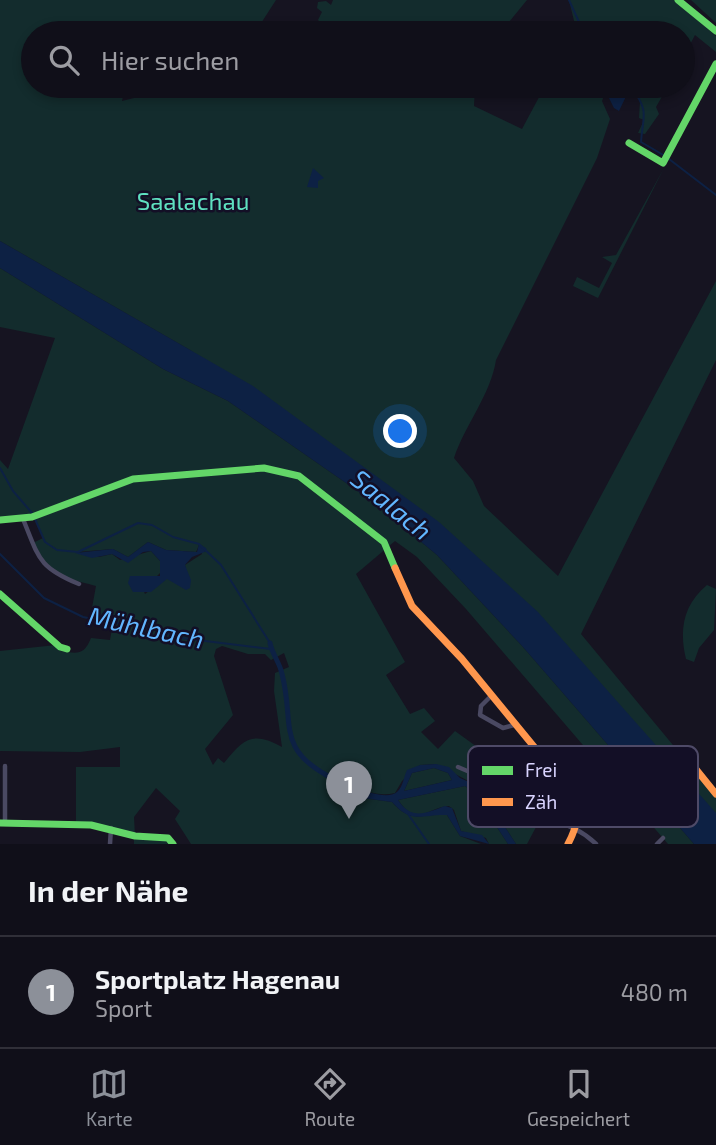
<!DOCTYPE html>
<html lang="de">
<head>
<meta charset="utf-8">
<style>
  body { margin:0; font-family:"Exo 2",sans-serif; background:#191822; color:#f1f3f6 }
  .you { position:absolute; left:401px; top:432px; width:24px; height:24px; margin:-18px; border:5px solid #fff; border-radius:50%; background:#1a73e8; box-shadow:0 0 0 10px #1a73e833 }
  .badge { display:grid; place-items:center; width:46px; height:46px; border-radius:50%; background:#8c9099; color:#fff; font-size:23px; font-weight:700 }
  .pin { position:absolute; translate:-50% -58px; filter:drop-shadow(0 2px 4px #0008) }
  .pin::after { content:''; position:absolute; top:37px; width:24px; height:21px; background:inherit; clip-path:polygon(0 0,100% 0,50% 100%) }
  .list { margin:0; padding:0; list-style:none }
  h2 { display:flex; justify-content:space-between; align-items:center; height:91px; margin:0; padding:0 28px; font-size:30px }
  h2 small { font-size:23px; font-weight:400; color:#9c9ca2 }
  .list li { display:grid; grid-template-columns:46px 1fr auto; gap:21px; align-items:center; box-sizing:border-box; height:112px; padding:0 28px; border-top:2px solid #302f38 }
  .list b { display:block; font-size:26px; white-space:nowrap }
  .list p { margin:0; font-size:23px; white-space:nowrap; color:#9c9ca2 }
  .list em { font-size:23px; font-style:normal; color:#9c9ca2 }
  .icon { flex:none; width:38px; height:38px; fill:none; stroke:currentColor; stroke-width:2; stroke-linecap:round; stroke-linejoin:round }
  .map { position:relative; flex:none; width:716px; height:844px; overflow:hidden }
  .search { position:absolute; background:#100f19; box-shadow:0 4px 10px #0003; left:21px; right:21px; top:21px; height:77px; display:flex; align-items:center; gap:18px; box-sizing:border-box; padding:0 24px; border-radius:38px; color:#9c9ca2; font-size:26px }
  .sheet { height:203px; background:#100f19 }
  nav { display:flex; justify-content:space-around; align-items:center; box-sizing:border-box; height:98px; border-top:2px solid #302f38; background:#100f19; font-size:19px; color:#9c9ca2 }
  nav a { display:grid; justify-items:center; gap:4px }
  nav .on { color:#8c9099 }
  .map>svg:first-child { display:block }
  .green { fill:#132c2d; fill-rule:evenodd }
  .water { fill:#0d2144; fill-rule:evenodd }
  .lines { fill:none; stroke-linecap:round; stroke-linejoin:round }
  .stream { stroke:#0d2144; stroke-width:2 }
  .canal { stroke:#0d2144; stroke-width:5 }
  .street { stroke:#4a4962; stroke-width:4.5 }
  .fast { stroke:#63d668; stroke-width:7 }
  .slow { stroke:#ff974d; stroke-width:7 }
  .labels { text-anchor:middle; stroke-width:5; stroke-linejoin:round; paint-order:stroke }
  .park-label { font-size:24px; fill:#5fe0c0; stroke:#130f26 }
  .water-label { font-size:26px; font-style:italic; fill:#62b6ff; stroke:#130f26 }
  .key { fill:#130f26; stroke:#4e4a67; stroke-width:2 }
  .key-label { font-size:19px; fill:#d9d4ff }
</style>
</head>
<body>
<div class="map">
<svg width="716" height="844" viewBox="0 0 716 844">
  <rect width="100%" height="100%" fill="#161421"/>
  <path class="green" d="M0 0H276L256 31 259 33H33V86H125L122 101 134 98 136 86H338L345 98 362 86H475L474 106 522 129 545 86H603L606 90 602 101 610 119 597 158 496 360C491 394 465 425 454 458L473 481 484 506 558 576 716 281V360L581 634 716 797V814L533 609 190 350 0 241Z
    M333 0H527L500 33H317L322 24 318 20 322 12 317 8 318 2 326 1 331 5Z
    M569 0H674L716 36V52L695 35 683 58V33H577Z
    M691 0H716V23Z
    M630 86H668L656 107 659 114 645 134 638 133 644 120 639 118 640 101Z
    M664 168 598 298 573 286 577 277 599 288 612 263 602 257 616 255Z
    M0 268 163 369 228 401 372 501 437 555 523 647 694 844H668L466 609 417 557 395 541 356 574 405 662 386 675 410 714 424 708 435 721 421 732 438 749 455 731 484 752 472 771 519 805 543 814 527 844H516L478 786 436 764 420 765 402 781 395 793C372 799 350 784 329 774L328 781 363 798 392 802C412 825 422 813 447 815L460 836 481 844H191L175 819 180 811 156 788 134 817 135 836 168 838 173 844H134V836L76 824V767H120V747L80 752 0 751V651L56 645 61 651C78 654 84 655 91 638L110 640 113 623 90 619 96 586C57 575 53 580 33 543L43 538 32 514 0 520V460L8 469 55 338 0 327ZM148 542 166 550 196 552 199 545 202 554 185 565 188 589 167 578 145 594 137 576 156 577 161 572 160 561 151 551 120 560 112 554 99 557 77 552 113 549 128 557ZM222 646 248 654H265L271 660 284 653 289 667 275 673 274 691 282 747C253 731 244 738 224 763L218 758 213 765 205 749 233 715 214 656 216 649Z
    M707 585 716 589 714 630 699 648 694 662 686 659C679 630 683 605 707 585Z
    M434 768 448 773 452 780 404 791 412 773Z
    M465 786 474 792 508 844H489L486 838 461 831 454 810 449 806C428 807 417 828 398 800Z"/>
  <path class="water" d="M614 86 630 88 619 111 614 108 608 96Z
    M313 168 324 178 318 181V188L307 187Z
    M0 241 253 386 439 522 538 612 716 813V844H694L523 647 437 555 372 501 228 401 163 369 0 268Z
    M148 542 166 550 197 552 199 544 206 548 207 551 192 557 185 565 191 580 190 588 186 590 167 579 151 592H133L128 583 130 576H160V561L151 551 143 552 128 563 112 554 92 558 75 553 113 549 128 557Z
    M436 764 449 767 460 778 478 786 516 844H508L474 792 465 786 398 800C412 821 426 813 445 806L452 808 461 831 482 835 489 844 460 836 447 815C422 814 412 825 392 802L363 798 323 776 329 774C343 781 385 805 398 791 403 786 404 776 407 770L420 765ZM434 768 448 773 452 780 404 791 412 773Z"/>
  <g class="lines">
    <path class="stream" d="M569 0 584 33
      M631 86C650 114 643 113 641 142L665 156
      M669 159 716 195
      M0 468 13 491 32 513
      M35 519 45 542 57 550 78 552 138 523 152 525 173 537 199 544 221 565 270 643
      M0 554 44 598 83 617 113 623H134L181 638 271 649
      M408 814 429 844"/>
    <path class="canal" d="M270 643C272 654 280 663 282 674 295 723 275 748 330 777"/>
    <path class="street" d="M23 519C39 558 38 567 79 584
      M491 696 481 706 480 715 503 728 514 725
      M458 767C483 776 500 795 523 807 549 821 573 822 596 844
      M5 823V766
      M110 844 111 828
      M657 844 663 838"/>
    <path class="fast" d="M678 0 716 31
      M629 143 663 163 716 64
      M0 520 32 517 133 479 264 468 299 476 384 542 395 568
      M0 594 60 647 67 649
      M0 823 91 825 135 836 168 838 173 844"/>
    <path class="slow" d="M395 568 412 606 462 659 572 793C581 811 577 827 568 844
      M682 752 716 794"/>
  </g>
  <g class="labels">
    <g class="park-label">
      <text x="193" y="210">Saalachau</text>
    </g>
    <g class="water-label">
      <text transform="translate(391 505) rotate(39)" y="9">Saalach</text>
      <text transform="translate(146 628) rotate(12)" y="9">Mühlbach</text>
    </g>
  </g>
  <rect x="468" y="746" width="230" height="81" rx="10" class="key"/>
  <rect x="482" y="766" width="31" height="9" fill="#63d668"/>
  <rect x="482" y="798" width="31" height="8" fill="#ff974d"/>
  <g class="key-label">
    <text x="525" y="777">Frei</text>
    <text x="525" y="809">Zäh</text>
  </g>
</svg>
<div class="you"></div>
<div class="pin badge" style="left:349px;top:819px">1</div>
<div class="search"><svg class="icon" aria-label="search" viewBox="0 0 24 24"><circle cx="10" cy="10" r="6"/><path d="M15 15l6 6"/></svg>Hier suchen</div>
</div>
<section class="sheet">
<h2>In der Nähe<small></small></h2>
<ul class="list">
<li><span class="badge">1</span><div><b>Sportplatz Hagenau</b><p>Sport</p></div><em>480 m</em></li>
</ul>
</section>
<nav>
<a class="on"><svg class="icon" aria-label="map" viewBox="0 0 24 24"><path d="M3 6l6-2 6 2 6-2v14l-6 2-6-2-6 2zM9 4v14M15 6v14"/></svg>Karte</a>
<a><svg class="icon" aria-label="directions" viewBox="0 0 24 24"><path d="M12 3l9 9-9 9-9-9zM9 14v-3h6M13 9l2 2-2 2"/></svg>Route</a>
<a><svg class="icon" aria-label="saved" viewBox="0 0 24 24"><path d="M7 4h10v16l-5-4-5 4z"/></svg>Gespeichert</a>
</nav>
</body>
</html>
